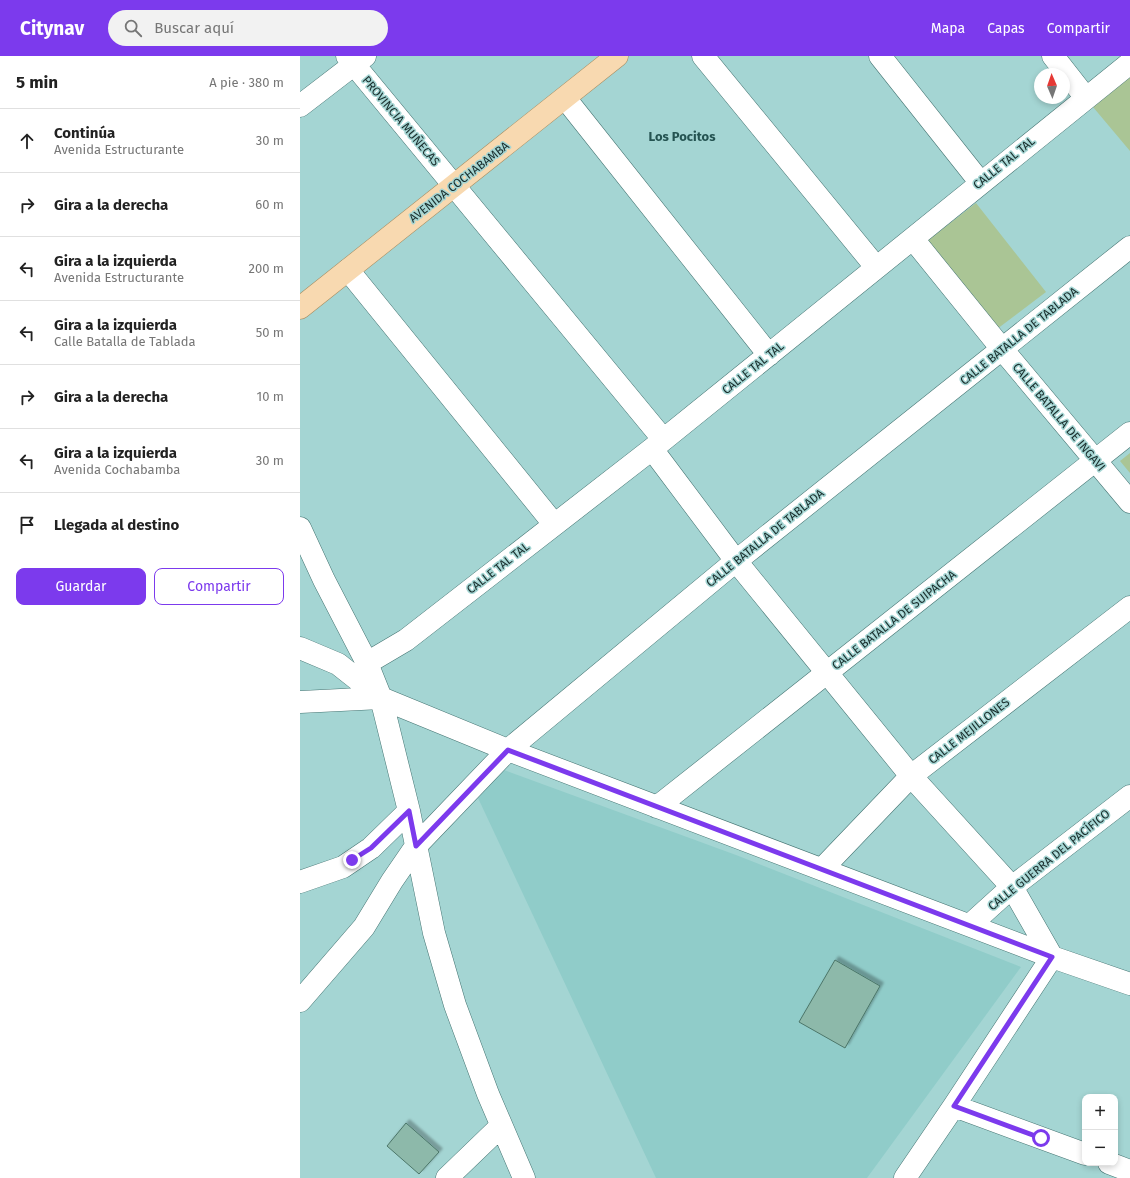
<!DOCTYPE html>
<html lang="es">
<head>
<meta charset="utf-8">
<style>
  body { margin:0; font-family:"Fira Sans",sans-serif; background:#f2f2f2; color:#222 }
  .controls { position:absolute; right:12px; bottom:12px; display:grid; overflow:hidden; border-radius:8px; box-shadow:0 2px 6px #0003 }
  .controls button { width:36px; height:36px; display:grid; place-items:center; padding:0; border:0; border-bottom:1px solid #e0e0e0; background:#fff; color:#222; font:20px sans-serif }
  .compass { position:absolute; left:734px; top:12px; width:36px; height:36px; border-radius:50%; background:#fff; box-shadow:0 2px 6px #0003; rotate:358deg }
  .stop { position:absolute; width:12px; height:12px; margin:-9px; border:3px solid #7c3aed; border-radius:50%; background:#fff }
  .stop.end { background:#7c3aed; border-color:#fff; box-shadow:0 1px 4px #0008 }
  .list { margin:0; padding:0; list-style:none }
  h2 { display:flex; justify-content:space-between; align-items:center; height:52px; margin:0; padding:0 16px; font-size:17px }
  h2 small { font-size:13px; font-weight:400; color:#767676 }
  .list li { display:grid; grid-template-columns:26px 1fr auto; gap:12px; align-items:center; box-sizing:border-box; height:64px; padding:0 16px; border-top:1px solid #e0e0e0 }
  .list b { display:block; font-size:15px; white-space:nowrap }
  .list p { margin:0; font-size:13px; white-space:nowrap; color:#767676 }
  .list em { font-size:13px; font-style:normal; color:#767676 }
  .actions { display:flex; gap:8px; padding:12px 16px }
  .actions a { flex:1; padding:9px 0; border:1px solid #7c3aed; border-radius:8px; text-align:center; font-size:14px; color:#7c3aed }
  .actions .main { background:#7c3aed; color:#fff }
  .icon { flex:none; width:22px; height:22px; fill:none; stroke:currentColor; stroke-width:2; stroke-linecap:round; stroke-linejoin:round }
  .map { position:relative; flex:none; width:830px; height:1122px; overflow:hidden }
  header { display:flex; align-items:center; gap:24px; box-sizing:border-box; height:56px; padding:0 20px; background:#7c3aed; color:#fff }
  header strong { font-size:19px }
  nav { display:flex; gap:22px; margin-inline-start:auto; font-size:14px }
  .search { width:280px; height:36px; background:#f2f2f2; display:flex; align-items:center; gap:10px; box-sizing:border-box; padding:0 14px; border-radius:22px; color:#767676; font-size:15px }
  main { display:flex }
  aside { flex:1; background:#fff }
  .map>svg:first-child { display:block }
  .built { fill:#90ccc9 }
  .green { fill:#aac595 }
  .building { fill:#8db9aa; stroke:#4c7669; filter:url(#shadow) }
  .lines { fill:none; stroke-linecap:round; stroke-linejoin:round }
  .minor-casing { stroke:#447472; stroke-width:23 }
  .major-casing { stroke:#a78c60; stroke-width:23 }
  .minor { stroke:#fff; stroke-width:22 }
  .major { stroke:#f8d9b0; stroke-width:22 }
  .route { stroke:#7c3aed; stroke-width:5 }
  .labels { text-anchor:middle; stroke-width:3; stroke-linejoin:round; paint-order:stroke }
  .street-label { font-size:12px; fill:#182c2b; stroke:#a4d5d3 }
  .neighbourhood-label { font-size:13px; font-weight:bold; fill:#245351; stroke:#a4d5d3 }
</style>
</head>
<body>
<header>
<strong>Citynav</strong>
<div class="search"><svg class="icon" aria-label="search" viewBox="0 0 24 24"><circle cx="10" cy="10" r="6"/><path d="M15 15l6 6"/></svg>Buscar aquí</div>
<nav><a>Mapa</a><a>Capas</a><a>Compartir</a></nav>
</header>
<main>
<aside>
<h2>5 min<small>A pie · 380 m</small></h2>
<ul class="list">
<li><svg class="icon" aria-label="ahead" viewBox="0 0 24 24"><path d="M12 20V5M6 11l6-6 6 6"/></svg><div><b>Continúa</b><p>Avenida Estructurante</p></div><em>30 m</em></li>
<li><svg class="icon" aria-label="right" viewBox="0 0 24 24"><path d="M7 20v-9h11M14 6l5 5-5 5"/></svg><div><b>Gira a la derecha</b></div><em>60 m</em></li>
<li><svg class="icon" aria-label="left" viewBox="0 0 24 24"><path d="M17 20v-9H6M10 6l-5 5 5 5"/></svg><div><b>Gira a la izquierda</b><p>Avenida Estructurante</p></div><em>200 m</em></li>
<li><svg class="icon" aria-label="left" viewBox="0 0 24 24"><path d="M17 20v-9H6M10 6l-5 5 5 5"/></svg><div><b>Gira a la izquierda</b><p>Calle Batalla de Tablada</p></div><em>50 m</em></li>
<li><svg class="icon" aria-label="right" viewBox="0 0 24 24"><path d="M7 20v-9h11M14 6l5 5-5 5"/></svg><div><b>Gira a la derecha</b></div><em>10 m</em></li>
<li><svg class="icon" aria-label="left" viewBox="0 0 24 24"><path d="M17 20v-9H6M10 6l-5 5 5 5"/></svg><div><b>Gira a la izquierda</b><p>Avenida Cochabamba</p></div><em>30 m</em></li>
<li><svg class="icon" aria-label="arrive" viewBox="0 0 24 24"><path d="M6 21V4h12l-3 4 3 4H6"/></svg><div><b>Llegada al destino</b></div></li>
</ul>
<div class="actions"><a class="main">Guardar</a><a>Compartir</a></div>
</aside>
<div class="map">
<svg width="830" height="1122" viewBox="0 0 830 1122">
  <defs>
    <filter id="shadow"><feDropShadow dx="3.5" dy="-3.5" stdDeviation="1" flood-color="#0004"/></filter>
  </defs>
  <rect width="100%" height="100%" fill="#a4d5d3"/>
  <path class="built" d="M204 714 436 799 721 911 567 1122H356L178 742Z"/>
  <path class="green" d="M830 20V95L793 51Z
    M676 147 746 236 697 273 627 185Z
    M830 397V417L820 405Z"/>
  <path class="building" d="M535 904 580 930 545 992 499 966Z
    M106 1067 139 1096 119 1118 87 1090Z"/>
  <g class="lines">
    <g class="minor-casing">
      <path id="minor" d="M47 0 363 383
        M403 0 576 211
        M580 0 680 126
        M753 0 786 42
        M265 42 469 299
        M0 50 65 0
        M613 183 702 293 830 446
        M48 214 254 468
        M352 393 436 505 611 720 712 831 752 901
        M0 472 24 524 67 607 81 642 109 755 134 877 155 949 188 1038 224 1122
        M0 592 38 608 81 642 208 694 752 901 830 928
        M67 607 106 584 352 393 830 7
        M0 646 81 642
        M357 751 830 377
        M522 813 611 720 830 551
        M0 826 43 811 71 792 109 755
        M670 869 712 831 830 740
        M0 945 64 871 92 825 116 790 208 694 436 505 830 191
        M654 1050 785 1098
        M809 1107 830 1115
        M147 1122 201 1070
        M605 1122 654 1050 752 901"/>
    </g>
    <g class="major-casing">
      <path id="major" d="M0 252 317 0"/>
    </g>
    <use href="#minor" class="minor"/>
    <use href="#major" class="major"/>
  </g>
  <g class="lines">
    <path class="route" d="M52 804 71 792 109 755 116 790 208 694 752 901 654 1050 741 1082"/>
  </g>
  <g class="labels">
    <g class="street-label">
      <text transform="translate(101 65) rotate(50)" y="4">PROVINCIA MUÑECAS</text>
      <text transform="translate(704 107) rotate(-39)" y="4">CALLE TAL TAL</text>
      <text transform="translate(159 126) rotate(-38)" y="4">AVENIDA COCHABAMBA</text>
      <text transform="translate(719 280) rotate(-39)" y="4">CALLE BATALLA DE TABLADA</text>
      <text transform="translate(453 312) rotate(-39)" y="4">CALLE TAL TAL</text>
      <text transform="translate(759 361) rotate(50)" y="4">CALLE BATALLA DE INGAVI</text>
      <text transform="translate(465 482) rotate(-39)" y="4">CALLE BATALLA DE TABLADA</text>
      <text transform="translate(198 512) rotate(-38)" y="4">CALLE TAL TAL</text>
      <text transform="translate(594 564) rotate(-38)" y="4">CALLE BATALLA DE SUIPACHA</text>
      <text transform="translate(669 675) rotate(-38)" y="4">CALLE MEJILLONES</text>
      <text transform="translate(749 804) rotate(-39)" y="4">CALLE GUERRA DEL PACÍFICO</text>
    </g>
    <g class="neighbourhood-label">
      <text x="382" y="85">Los Pocitos</text>
    </g>
  </g>
</svg>
<div class="controls">
<button>+</button>
<button>−</button>
</div>
<svg class="compass" viewBox="-18 -18 36 36"><path d="M0-13l5 13h-10z" fill="#e53935"/><path d="M0 13l5-13h-10z" fill="#767676"/></svg>
<div class="stop" style="left:741px;top:1082px"></div>
<div class="stop end" style="left:52px;top:804px"></div>
</div>
</main>
</body>
</html>
